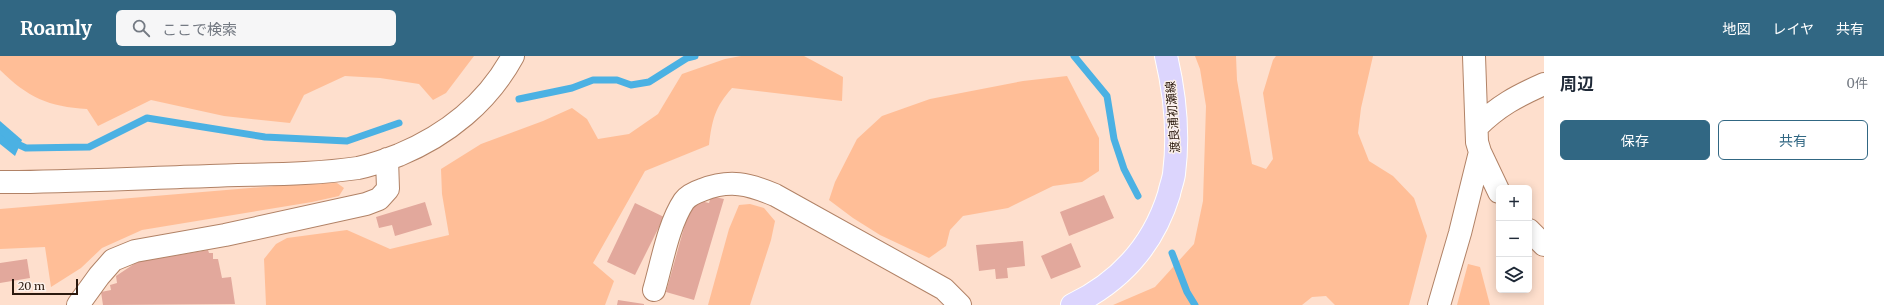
<!DOCTYPE html>
<html lang="ja">
<head>
<meta charset="utf-8">
<style>
  body { margin:0; font-family:Merriweather,"Noto Sans JP",serif; background:#f6f6f7; color:#1f2937 }
  .controls { position:absolute; right:12px; bottom:12px; display:grid; overflow:hidden; border-radius:6px; box-shadow:0 2px 10px #0003 }
  .controls button { width:36px; height:36px; display:grid; place-items:center; padding:0; border:0; border-bottom:1px solid #e0e1e3; background:#fff; color:#1f2937; font:20px sans-serif }
  .scale { position:absolute; left:12px; bottom:10px; width:66px; box-sizing:border-box; padding-left:4px; border:2px solid #2b190e; border-top:0; font-size:11px; line-height:14px; white-space:nowrap; color:#2b190e; -webkit-text-stroke:3px #fcf1eb; paint-order:stroke }
  .list { margin:0; padding:0; list-style:none }
  h2 { display:flex; justify-content:space-between; align-items:center; height:52px; margin:0; padding:0 16px; font-size:17px }
  h2 small { font-size:13px; font-weight:400; color:#747a83 }
  .actions { display:flex; gap:8px; padding:12px 16px }
  .actions a { flex:1; padding:9px 0; border:1px solid #316783; border-radius:6px; text-align:center; font-size:14px; color:#316783 }
  .actions .main { background:#316783; color:#fff }
  .icon { flex:none; width:22px; height:22px; fill:none; stroke:currentColor; stroke-width:2; stroke-linecap:round; stroke-linejoin:round }
  .map { position:relative; flex:none; width:1544px; height:249px; overflow:hidden }
  header { display:flex; align-items:center; gap:24px; box-sizing:border-box; height:56px; padding:0 20px; background:#316783; color:#fff }
  header strong { font-size:19px }
  nav { display:flex; gap:22px; margin-inline-start:auto; font-size:14px }
  .search { width:280px; height:36px; background:#f6f6f7; display:flex; align-items:center; gap:10px; box-sizing:border-box; padding:0 14px; border-radius:6px; color:#747a83; font-size:15px }
  main { display:flex }
  aside { flex:1; background:#fff }
  .map>svg:first-child { display:block }
  .green { fill:#ffbe97 }
  .water { fill:#4bb1e3 }
  .lines { fill:none; stroke-linecap:round; stroke-linejoin:round }
  .stream { stroke:#4bb1e3; stroke-width:7 }
  .building { fill:#e2a89c }
  .minor-casing { stroke:#b18266; stroke-width:24 }
  .major-casing { stroke:#fff; stroke-width:24 }
  .minor { stroke:#fff; stroke-width:22 }
  .major { stroke:#dcd5fd; stroke-width:22 }
  .labels { text-anchor:middle; stroke-width:3; stroke-linejoin:round; paint-order:stroke }
  .street-label { font-size:12px; fill:#2b190e; stroke:#fcf1eb }
</style>
</head>
<body>
<header>
<strong>Roamly</strong>
<div class="search"><svg class="icon" aria-label="search" viewBox="0 0 24 24"><circle cx="10" cy="10" r="6"/><path d="M15 15l6 6"/></svg>ここで検索</div>
<nav><a>地図</a><a>レイヤ</a><a>共有</a></nav>
</header>
<main>
<div class="map">
<svg width="1544" height="249" viewBox="0 0 1544 249">
  <rect width="100%" height="100%" fill="#fedfcd"/>
  <path class="green" d="M0 0H474L446 37 433 44 419 28 380 22 345 20 304 39 290 67 224 60 151 44 98 70 87 53C49 51 27 41 0 14Z
    M741 0H804L843 21 842 45 732 32C715 51 712 64 709 89L645 115 593 207 614 225 605 249H266L264 203 276 188 287 182 347 174 390 193 449 179 442 138 441 113 481 88 543 65 572 52 587 63 598 83 629 78 658 58 682 18 725 3Z
    M1195 0H1236L1237 24 1252 108 1266 113 1273 103 1263 37 1273 4 1276 0H1373L1361 52 1358 77 1369 105 1393 120 1414 142 1427 180 1409 249H1335L1326 240 1312 241 1302 249H1113L1155 231 1194 188 1203 145 1206 50 1200 13Z
    M1067 20 1099 82V115L1082 126 1053 130 1008 152 963 160 950 174 946 190 929 202 880 179 853 162 829 144 835 126 857 83 882 60 930 43 1023 25Z
    M323 126 337 127 344 132 339 140 312 146 142 174 102 192 81 212 51 231 45 191 0 193V153Z
    M750 148 764 152 775 165 771 184 750 249H708L729 173 739 149Z
    M1468 208 1480 211 1490 249H1457Z"/>
  <path class="water" d="M0 65 22 84 15 100 0 88Z"/>
  <g class="lines">
    <path class="stream" d="M1074 0 1107 40 1114 83 1124 113 1138 140
      M519 43 572 32 593 24H617L631 29 649 26 687 2 695 0
      M0 72 13 86 26 92 89 91 147 62 265 81 347 85 399 67
      M1172 197 1187 236 1195 249"/>
  </g>
  <path class="building" d="M1104 139 1114 162 1069 180 1060 156Z
    M711 140 724 143 694 244 666 236 692 143 709 147Z
    M425 146 432 169 395 180 392 169 379 172 376 161Z
    M635 147 664 161 635 219 607 206Z
    M1023 185 1025 210 1007 212 1008 222 996 223 995 213 979 215 976 189Z
    M1071 187 1081 211 1051 223 1041 200Z
    M208 194 209 197H213V203H218L222 222 231 221 235 248 103 249 101 236 111 234 110 229 117 227 116 220 137 206Z
    M27 203 30 222 0 227V207Z
    M618 244 644 248V249H617Z"/>
  <g class="lines">
    <g class="minor-casing">
      <path id="minor" d="M1474 0 1477 86 1480 96 1499 136
        M1477 71C1498 50 1517 40 1544 28
        M0 126H19C83 125 147 122 210 120 259 118 310 119 358 112 372 109 386 104 399 99 447 79 488 46 513 0
        M1529 174 1544 189
        M654 234C662 207 668 169 684 145 688 140 696 136 702 134 730 123 749 128 775 139L944 233 960 249
        M78 249 99 220 113 204 135 195 225 179 366 148 379 143 388 133 387 103
        M1439 249 1460 177 1480 96"/>
    </g>
    <g class="major-casing">
      <path id="major" d="M1072 249C1120 226 1153 190 1169 138 1170 132 1173 125 1174 118 1179 79 1175 38 1166 0"/>
    </g>
    <use href="#minor" class="minor"/>
    <use href="#major" class="major"/>
  </g>
  <g class="labels">
    <g class="street-label">
      <text transform="translate(1173 61) rotate(-94)" y="4">渡良浦初瀬線</text>
    </g>
  </g>
</svg>
<div class="controls">
<button>+</button>
<button>−</button>
<button><svg class="icon" aria-label="layers" viewBox="0 0 24 24"><path d="M12 4l9 5-9 5-9-5zM3 14l9 5 9-5"/></svg></button>
</div>
<div class="scale">20 m</div>
</div>
<aside>
<h2>周辺<small>0件</small></h2>
<ul class="list">
</ul>
<div class="actions"><a class="main">保存</a><a>共有</a></div>
</aside>
</main>
</body>
</html>
